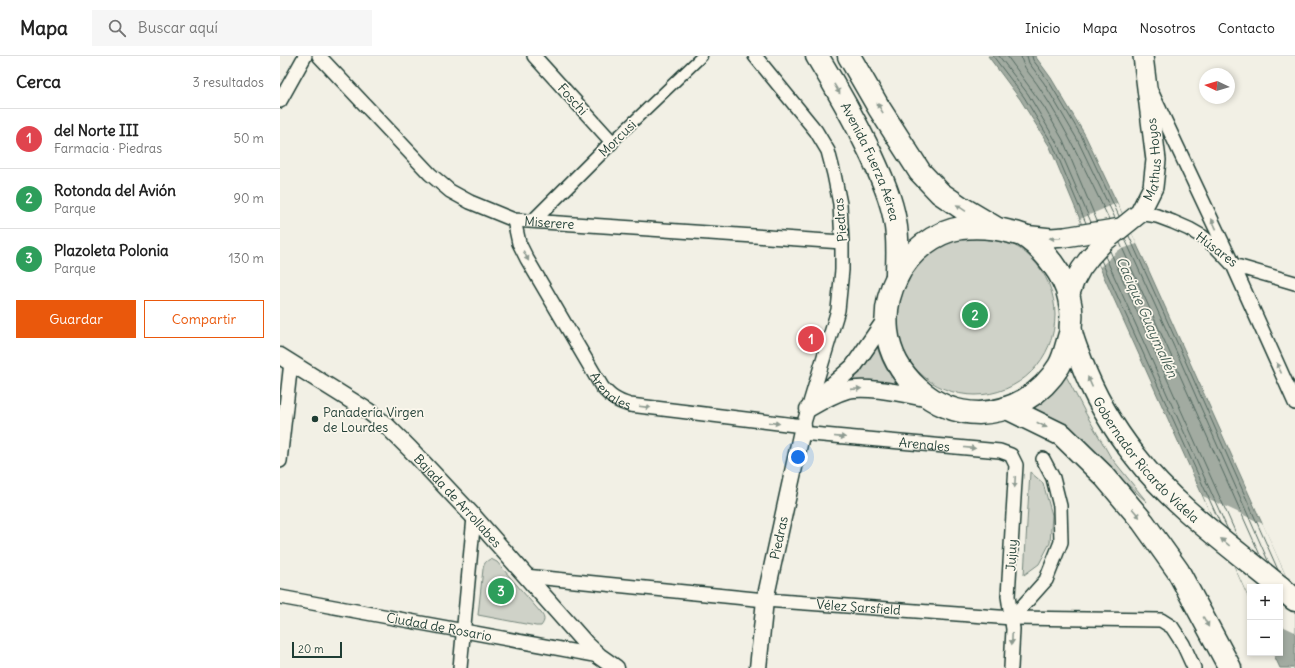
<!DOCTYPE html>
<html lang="es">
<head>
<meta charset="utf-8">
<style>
  body { margin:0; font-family:Delius,sans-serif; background:#f6f6f6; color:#222 }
  .controls { position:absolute; right:12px; bottom:12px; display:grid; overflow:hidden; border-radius:0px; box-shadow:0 2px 6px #0003 }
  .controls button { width:36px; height:36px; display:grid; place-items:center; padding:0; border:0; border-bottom:1px solid #e0e0e0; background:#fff; color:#222; font:20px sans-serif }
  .compass { position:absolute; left:919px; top:12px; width:36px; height:36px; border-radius:50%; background:#fff; box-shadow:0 2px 6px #0003; rotate:274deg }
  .scale { position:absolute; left:12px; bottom:10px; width:50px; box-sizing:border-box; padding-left:4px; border:2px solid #1f3d34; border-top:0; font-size:11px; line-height:14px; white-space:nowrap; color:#1f3d34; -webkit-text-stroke:3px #fbf7ec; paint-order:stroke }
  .you { position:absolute; left:518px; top:401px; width:14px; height:14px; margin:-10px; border:3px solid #fff; border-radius:50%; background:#1a73e8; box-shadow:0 0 0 6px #1a73e833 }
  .badge { display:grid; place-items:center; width:26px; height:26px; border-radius:50%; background:#ea580c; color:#fff; font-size:13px; font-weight:700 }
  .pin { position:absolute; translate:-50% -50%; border:2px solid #fff; box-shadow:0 1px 4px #0006 }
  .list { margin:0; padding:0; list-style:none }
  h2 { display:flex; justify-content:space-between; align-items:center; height:52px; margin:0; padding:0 16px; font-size:17px }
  h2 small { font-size:13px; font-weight:400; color:#767676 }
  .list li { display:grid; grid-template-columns:26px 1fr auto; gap:12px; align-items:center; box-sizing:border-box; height:60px; padding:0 16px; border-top:1px solid #e0e0e0 }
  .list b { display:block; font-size:15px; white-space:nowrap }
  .list p { margin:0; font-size:13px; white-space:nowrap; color:#767676 }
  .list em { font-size:13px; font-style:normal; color:#767676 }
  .actions { display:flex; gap:8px; padding:12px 16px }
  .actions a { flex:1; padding:9px 0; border:1px solid #ea580c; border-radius:0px; text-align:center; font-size:14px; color:#ea580c }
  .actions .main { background:#ea580c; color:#fff }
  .icon { flex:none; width:22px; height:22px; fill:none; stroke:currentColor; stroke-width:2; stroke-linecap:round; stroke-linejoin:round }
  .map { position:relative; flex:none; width:1015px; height:612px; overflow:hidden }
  header { display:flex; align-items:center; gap:24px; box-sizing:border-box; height:56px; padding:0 20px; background:#fff; border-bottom:1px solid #e0e0e0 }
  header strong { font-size:19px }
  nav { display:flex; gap:22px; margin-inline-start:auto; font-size:14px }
  .search { width:280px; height:36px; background:#f6f6f6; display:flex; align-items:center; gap:10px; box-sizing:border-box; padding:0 14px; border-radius:0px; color:#767676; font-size:15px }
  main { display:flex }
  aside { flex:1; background:#fff }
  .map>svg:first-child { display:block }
  .green { fill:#cfd2c8; stroke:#77887e }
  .water { fill:#a2aba1; stroke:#6e7f75 }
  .pier { fill:#f2f0e5 }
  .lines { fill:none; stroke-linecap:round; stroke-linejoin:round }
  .shore { stroke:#536960; stroke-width:1 }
  .pedestrian-casing { stroke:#1f3d34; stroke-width:13 }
  .minor-casing { stroke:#1f3d34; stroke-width:16 }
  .tertiary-casing { stroke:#1f3d34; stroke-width:19 }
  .secondary-casing { stroke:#1f3d34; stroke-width:22 }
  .trunk-casing { stroke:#1f3d34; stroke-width:25 }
  .pedestrian { stroke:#fbf7ec; stroke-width:10 }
  .minor { stroke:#fbf7ec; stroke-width:13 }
  .tertiary { stroke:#fbf7ec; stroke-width:16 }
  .secondary { stroke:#fbf7ec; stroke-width:19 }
  .trunk { stroke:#fbf7ec; stroke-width:22 }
  .oneway { fill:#8d9a90 }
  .poi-dot { fill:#1f3d34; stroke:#fbf7ec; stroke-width:1.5 }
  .labels { text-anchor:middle; stroke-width:3.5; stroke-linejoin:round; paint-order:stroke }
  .street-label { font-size:13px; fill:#1f3d34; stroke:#fbf7ec }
  .poi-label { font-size:13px; fill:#1f3d34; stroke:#fbf7ec; text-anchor:start }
  .water-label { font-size:14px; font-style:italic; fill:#465e55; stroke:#fbf7ec }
</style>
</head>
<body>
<header>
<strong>Mapa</strong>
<div class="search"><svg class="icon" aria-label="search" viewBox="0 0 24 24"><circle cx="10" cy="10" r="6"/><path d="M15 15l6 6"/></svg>Buscar aquí</div>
<nav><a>Inicio</a><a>Mapa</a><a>Nosotros</a><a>Contacto</a></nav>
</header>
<main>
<aside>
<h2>Cerca<small>3 resultados</small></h2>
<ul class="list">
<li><span class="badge" style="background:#e0444e">1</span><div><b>del Norte III</b><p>Farmacia · Piedras</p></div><em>50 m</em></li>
<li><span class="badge" style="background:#2e9e5b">2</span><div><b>Rotonda del Avión</b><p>Parque</p></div><em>90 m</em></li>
<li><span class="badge" style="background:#2e9e5b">3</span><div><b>Plazoleta Polonia</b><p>Parque</p></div><em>130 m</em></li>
</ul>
<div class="actions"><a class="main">Guardar</a><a>Compartir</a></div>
</aside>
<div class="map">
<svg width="1015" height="612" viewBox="0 0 1015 612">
  <rect width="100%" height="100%" fill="#f2f0e5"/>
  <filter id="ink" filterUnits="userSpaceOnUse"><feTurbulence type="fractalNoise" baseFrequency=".025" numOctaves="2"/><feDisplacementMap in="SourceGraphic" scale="8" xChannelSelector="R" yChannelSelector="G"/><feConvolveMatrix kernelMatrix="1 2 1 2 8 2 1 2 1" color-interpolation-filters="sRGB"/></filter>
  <g filter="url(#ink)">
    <path class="green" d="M615 259a80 80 0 1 1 160 0a80 80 0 1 1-160 0Z
      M596 287C602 307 607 316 620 332L571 325Z
      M785 318 806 358 830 400 867 446 787 374 747 352Z
      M750 416 763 427 772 459 770 487 759 508 744 519Z
      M211 503 217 506 261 557C265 562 265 565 261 570H256L198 559 203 513C204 508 205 505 211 503Z"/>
    <path class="water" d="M708 0H755L771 22 805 79 864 204 1015 541V612H1000L993 597H1000V531H970V545L824 221 770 91 740 43Z"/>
    <path class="pier" d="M837 147 857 188 839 194 820 211 800 163Z
      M923 440 983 468 1015 541V576L1000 569V531H970V545Z"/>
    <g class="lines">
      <path class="shore" d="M713 0 744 41 773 89 806 167
        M719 0 748 38 777 87 811 166
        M727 0 764 51 783 84 817 165
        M741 0C742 12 753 21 759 31 787 73 807 118 829 163
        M747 0 749 7 764 27 797 83 835 162
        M752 0 753 4 768 24 802 81 839 160
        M849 180 904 302 998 514
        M845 183 900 304 989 507
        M840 187 894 306 980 499
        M830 195 958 482
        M825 200 948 474
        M821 204 940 467"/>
      <g class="pedestrian-casing">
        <path id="pedestrian" d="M332 86 422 0"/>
      </g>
      <g class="minor-casing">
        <g id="minor">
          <path id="s1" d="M39 0 150 118 170 135 190 146 234 164 562 186"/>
          <path d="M871 35 953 209 1015 347"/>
          <path d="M0 45 25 0"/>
          <path d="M860 157 877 160 893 166 909 173 923 181 937 192 953 209 1015 227"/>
          <path id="s2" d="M234 164 239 187 247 203 322 331C331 341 336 345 350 349L523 370 558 254 562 214V186L560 148 554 118 548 95 536 75 475 0"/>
          <path d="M253 165 332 86 254 0"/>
          <path id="s3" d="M521 377 720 395 731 399 736 409 728 540 733 573 731 612"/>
          <path d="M0 405 11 306"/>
          <path id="s4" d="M245 520 485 544 732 562 881 564 892 571 903 588 914 612"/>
          <path id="s5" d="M0 541 319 600"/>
          <path d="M732 562 766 524 781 486 780 450 773 422 763 403"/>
          <path d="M180 612 194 461"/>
        </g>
      </g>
      <g class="tertiary-casing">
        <g id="tertiary">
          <path id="s6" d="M0 300 88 355 107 370 130 393 194 461 306 588 319 600 336 612"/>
          <path d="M540 340 573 311 606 263"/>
          <path d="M528 353C540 346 553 338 567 334 589 329 628 339 651 343"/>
          <path id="s7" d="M478 612 485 544 523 370"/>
        </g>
      </g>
      <g class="secondary-casing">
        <g id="secondary">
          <path d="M743 179 771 182 785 181 841 172"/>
          <path id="s8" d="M789 240 794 226 801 213 810 201 824 186 860 157 873 131 876 104 863 0"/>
        </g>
      </g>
      <g class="trunk-casing">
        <g id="trunk">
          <path id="s9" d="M537 0C556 31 574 63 590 96 600 118 611 141 615 165 619 184 617 202 617 220"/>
          <path d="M569 0 599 52 640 116 660 137 682 152 714 171"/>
          <path id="s10" d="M791 275C787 286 785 300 779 310 762 338 732 356 699 357 653 357 612 319 607 275 605 256 608 238 617 221 628 197 654 176 681 172 699 170 713 171 731 176 735 177 740 178 744 180 763 192 785 220 789 242 791 250 792 258 791 265 791 268 790 271 791 275 792 283 798 297 801 305 814 340 833 372 856 401 894 451 952 491 1000 531"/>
          <path d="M727 352 782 379 825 421 863 466 898 515 950 612"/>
          <path d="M1000 531 1015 544"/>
        </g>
      </g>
      <use href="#pedestrian" class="pedestrian"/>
      <use href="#minor" class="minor"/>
      <use href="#tertiary" class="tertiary"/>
      <use href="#secondary" class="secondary"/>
      <use href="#trunk" class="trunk"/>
    </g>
    <defs><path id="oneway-solid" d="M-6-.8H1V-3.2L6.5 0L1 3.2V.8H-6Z"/></defs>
    <g class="oneway">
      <use href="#oneway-solid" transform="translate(557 33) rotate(59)"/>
      <use href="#oneway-solid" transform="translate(600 52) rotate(-121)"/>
      <use href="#oneway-solid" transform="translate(681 152) rotate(-146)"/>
      <use href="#oneway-solid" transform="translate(934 168) rotate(-115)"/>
      <use href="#oneway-solid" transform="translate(775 182) rotate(177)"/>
      <use href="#oneway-solid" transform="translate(246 200) rotate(62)"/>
      <use href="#oneway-solid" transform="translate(999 312) rotate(-114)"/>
      <use href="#oneway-solid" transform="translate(810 326) rotate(-114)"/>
      <use href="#oneway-solid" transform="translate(576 333) rotate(-4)"/>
      <use href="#oneway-solid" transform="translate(365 351) rotate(7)"/>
      <use href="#oneway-solid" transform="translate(494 367) rotate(7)"/>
      <use href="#oneway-solid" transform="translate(762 369) rotate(27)"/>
      <use href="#oneway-solid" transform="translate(560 381) rotate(5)"/>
      <use href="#oneway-solid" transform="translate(690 392) rotate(5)"/>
      <use href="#oneway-solid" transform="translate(735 426) rotate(93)"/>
      <use href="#oneway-solid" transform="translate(856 457) rotate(50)"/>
      <use href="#oneway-solid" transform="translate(945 486) rotate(-141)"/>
      <use href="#oneway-solid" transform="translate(926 566) rotate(62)"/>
      <use href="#oneway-solid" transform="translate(732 583) rotate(92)"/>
    </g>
  </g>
  <circle class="poi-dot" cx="35" cy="363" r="4"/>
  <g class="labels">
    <g class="street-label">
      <text transform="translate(293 43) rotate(48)" y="5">Foschi</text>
      <text transform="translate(337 82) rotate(-44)" y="5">Morcusi</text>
      <text dy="5" stroke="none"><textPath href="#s8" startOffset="168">Mathus Hoyos</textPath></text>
      <text dy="5" stroke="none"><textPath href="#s9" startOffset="119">Avenida Fuerza Aérea</textPath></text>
      <text transform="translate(560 164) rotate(-95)" y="5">Piedras</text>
      <text dy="5" stroke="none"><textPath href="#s1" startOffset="294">Miserere</textPath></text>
      <text transform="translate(937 193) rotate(37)" y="5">Húsares</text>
      <text dy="5" stroke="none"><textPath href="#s2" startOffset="199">Arenales</textPath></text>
      <text dy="5" stroke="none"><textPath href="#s3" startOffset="124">Arenales</textPath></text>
      <text dy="5" stroke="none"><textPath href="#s10" startOffset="734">Gobernador Ricardo Videla</textPath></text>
      <text dy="5" stroke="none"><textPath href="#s6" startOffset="231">Bajada de Arrollabes</textPath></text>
      <text dy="5" stroke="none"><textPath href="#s7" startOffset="132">Piedras</textPath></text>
      <text transform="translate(731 499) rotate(-87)" y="5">Jujuy</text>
      <text dy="5" stroke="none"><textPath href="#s4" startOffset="335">Vélez Sarsfield</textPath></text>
      <text dy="5" stroke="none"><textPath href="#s5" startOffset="162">Ciudad de Rosario</textPath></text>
    </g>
    <g class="poi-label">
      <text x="43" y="361">Panadería Virgen<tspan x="43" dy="15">de Lourdes</tspan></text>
    </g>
    <g class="water-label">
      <text transform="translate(867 261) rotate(66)" y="5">Cacique Guaymallén</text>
    </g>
  </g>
</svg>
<div class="controls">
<button>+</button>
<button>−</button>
</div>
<svg class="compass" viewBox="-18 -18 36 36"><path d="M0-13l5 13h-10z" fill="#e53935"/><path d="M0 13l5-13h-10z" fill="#767676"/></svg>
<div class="scale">20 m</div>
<div class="you"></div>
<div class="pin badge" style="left:531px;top:283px;background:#e0444e">1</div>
<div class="pin badge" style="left:695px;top:259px;background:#2e9e5b">2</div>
<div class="pin badge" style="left:221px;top:535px;background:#2e9e5b">3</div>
</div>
</main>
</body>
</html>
